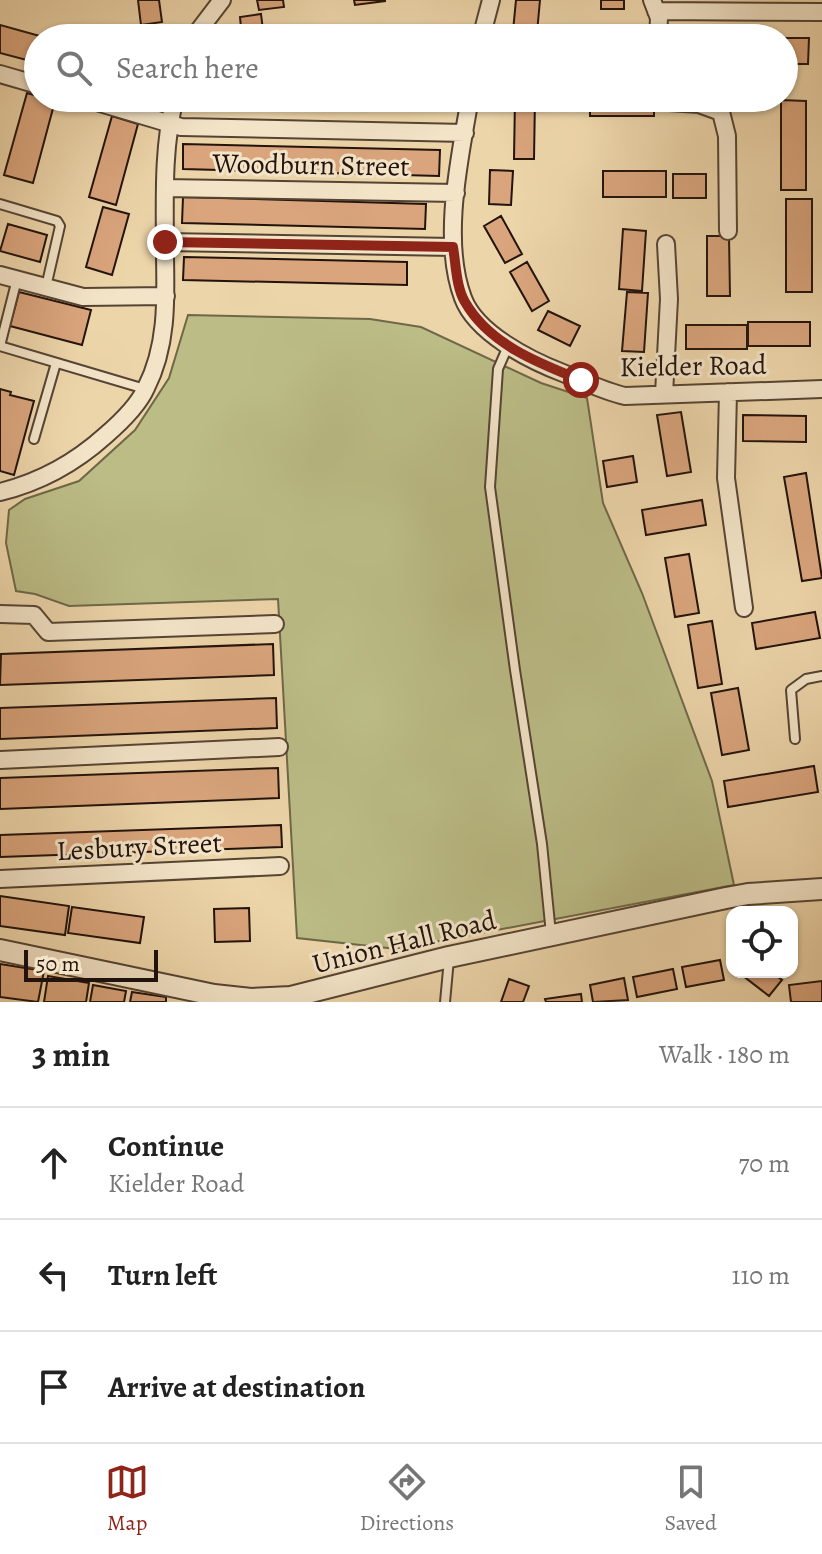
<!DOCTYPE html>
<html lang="en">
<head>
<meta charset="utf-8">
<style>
  body { margin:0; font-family:Alegreya,serif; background:#f2f2f2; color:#222 }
  .controls { position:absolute; right:24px; bottom:24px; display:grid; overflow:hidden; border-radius:16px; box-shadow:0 2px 6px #0004 }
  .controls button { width:72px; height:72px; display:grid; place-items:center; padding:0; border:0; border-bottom:2px solid #e0e0e0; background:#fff; color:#222; font:40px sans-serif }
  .scale { position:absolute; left:24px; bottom:20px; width:134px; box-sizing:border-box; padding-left:8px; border:4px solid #22130c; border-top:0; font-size:22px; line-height:28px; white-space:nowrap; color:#22130c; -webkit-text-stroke:6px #f3e4c8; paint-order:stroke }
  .stop { position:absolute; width:24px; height:24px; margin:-18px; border:6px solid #8f2418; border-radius:50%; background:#fff }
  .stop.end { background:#8f2418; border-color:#fff; box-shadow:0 2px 8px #0008 }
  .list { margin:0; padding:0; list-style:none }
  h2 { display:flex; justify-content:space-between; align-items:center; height:104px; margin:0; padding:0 32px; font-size:34px }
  h2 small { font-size:26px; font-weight:400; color:#767676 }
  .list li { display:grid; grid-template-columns:52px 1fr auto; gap:24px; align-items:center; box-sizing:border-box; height:112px; padding:0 32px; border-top:2px solid #e0e0e0 }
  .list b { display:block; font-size:30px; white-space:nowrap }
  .list p { margin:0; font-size:26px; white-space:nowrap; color:#767676 }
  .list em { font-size:26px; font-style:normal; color:#767676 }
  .icon { flex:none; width:44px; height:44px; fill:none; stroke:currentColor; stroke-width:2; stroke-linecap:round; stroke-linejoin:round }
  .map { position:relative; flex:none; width:822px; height:1002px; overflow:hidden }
  .search { position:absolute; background:#fff; box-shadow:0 2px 6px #0004; left:24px; right:24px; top:24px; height:88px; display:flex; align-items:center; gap:20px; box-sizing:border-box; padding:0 28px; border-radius:44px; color:#767676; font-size:30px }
  .sheet { height:440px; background:#fff }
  nav { display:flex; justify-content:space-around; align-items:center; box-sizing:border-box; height:112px; border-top:2px solid #e0e0e0; background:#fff; font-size:22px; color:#767676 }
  nav a { display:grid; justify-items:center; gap:4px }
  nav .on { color:#8f2418 }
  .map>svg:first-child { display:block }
  .green { fill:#bbbc86; stroke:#6e6849; stroke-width:2 }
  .building { fill:#daa57d; stroke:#22130c; stroke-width:2 }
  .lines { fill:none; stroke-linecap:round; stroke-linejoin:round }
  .service-casing { stroke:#554434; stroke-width:12 }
  .minor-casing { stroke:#554434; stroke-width:20 }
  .tertiary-casing { stroke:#554434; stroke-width:24 }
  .service { stroke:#f3e4c8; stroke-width:8 }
  .minor { stroke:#f3e4c8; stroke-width:16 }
  .tertiary { stroke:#f3e4c8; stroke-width:20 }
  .route { stroke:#8f2418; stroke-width:10 }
  .labels { text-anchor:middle; stroke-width:6; stroke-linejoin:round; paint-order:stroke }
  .street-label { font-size:28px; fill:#22130c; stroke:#f3e4c8 }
</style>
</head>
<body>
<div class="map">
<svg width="822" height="1002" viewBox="0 0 822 1002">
  <rect width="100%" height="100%" fill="#edd5aa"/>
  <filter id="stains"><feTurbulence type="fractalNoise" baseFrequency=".0025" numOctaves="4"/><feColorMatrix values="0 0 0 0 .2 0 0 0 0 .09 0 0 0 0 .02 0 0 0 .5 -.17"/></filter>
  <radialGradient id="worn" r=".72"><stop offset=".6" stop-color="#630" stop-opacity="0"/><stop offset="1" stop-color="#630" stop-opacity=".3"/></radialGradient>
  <path class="green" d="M188 315 370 319 421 327 541 383 587 398 603 503 642 593 712 781 734 885 397 949 297 938 278 599 69 606 35 594 16 591 6 543 9 510 25 499 79 481 135 430 169 378Z"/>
  <path class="building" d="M138 0H159L162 22 141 25Z
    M257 0H283L284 7 259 10Z
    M354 0H385V1L355 5Z
    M516 0H540L537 33 513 31Z
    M601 0H624V9H601Z
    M261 14 264 38H242L240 17Z
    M0 25 47 38H38V63L0 53Z
    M625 29V38H604V30Z
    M748 38H809L808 64H784V38Z
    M27 93 55 101 33 183 4 175Z
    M191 98H317L316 108 191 105Z
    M322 98H453V109L322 106Z
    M515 98H535L534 159H514Z
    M590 98H654V116H590Z
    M781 100 806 101V190H781Z
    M112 116 138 124 116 205 89 197Z
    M183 144 440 150 439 176 183 169Z
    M490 170 513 171 511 205 489 204Z
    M603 171H666V197H603Z
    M673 174H706V198H673Z
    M183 197 426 204 425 229 182 223Z
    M786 199H812V292H786Z
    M103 207 129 214 112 275 86 267Z
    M501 216 522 254 505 263 484 226Z
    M8 224 47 235 40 262 0 251Z
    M623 229 646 231 642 291 619 289Z
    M707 236H729L730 296H707Z
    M184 257 407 262V285L183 280Z
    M527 262 549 301 532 311 510 272Z
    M19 292 91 310 82 345 10 326Z
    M627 292 648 293 644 352 622 351Z
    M548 311 580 326 570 346 538 330Z
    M748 322H810V346H748Z
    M686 325H747V349H686Z
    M0 389 11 392 10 395 34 401 14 475 0 471Z
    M681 412 691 472 667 476 657 415Z
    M743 415 806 416V442L743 441Z
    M633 456 637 482 607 487 603 461Z
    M806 473 822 578 802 581 784 477Z
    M702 500 706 525 646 535 642 510Z
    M689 554 699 613 675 617 665 558Z
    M815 612 820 638 756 649 752 623Z
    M712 621 722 684 698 688 688 625Z
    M273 644 274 675 0 685 1 654Z
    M738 688 749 750 722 755 711 693Z
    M276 698 277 728 0 739V708Z
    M814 766 818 792 728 807 724 781Z
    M278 768 279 798 0 809V778Z
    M281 825 282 847 0 857V835Z
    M0 896 69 906 65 935 0 926Z
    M72 907 144 917 140 943 68 933Z
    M249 908 250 941 215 942 214 909Z
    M720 960 724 980 686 987 682 967Z
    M0 964 44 971 38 1002 0 997Z
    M673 969 677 989 637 997 633 977Z
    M738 972H771L782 980 769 996Z
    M48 976 89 983 86 1002H44Z
    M624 978 628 1000 593 1002 590 985Z
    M509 979 529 986 523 1002H501Z
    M822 981V1002H791L789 985Z
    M93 985 126 991 124 1002H90Z
    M132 992 166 997V1002H130Z
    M581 994 582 1002H546L545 999Z"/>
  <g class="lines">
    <g class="service-casing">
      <path id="service" d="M0 204 57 221 60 226 46 287
        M0 346 145 389
        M0 346 17 279
        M508 346 498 369 490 487 515 670 542 844 551 934
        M34 439 56 363
        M795 739 791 690 806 679 822 676
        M445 1002 449 959"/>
    </g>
    <g class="minor-casing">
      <path id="minor" d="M652 0 659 18 658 38
        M656 11 822 12
        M193 38 222 0
        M481 38 491 0
        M0 74 38 85
        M83 98 181 127 465 133
        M470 98C460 157 441 240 463 298 476 333 529 360 563 373 584 381 603 391 625 396L822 389
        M667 98 669 102 699 104 721 112 727 136 728 231
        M165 188 456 193
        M165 242 453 247
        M0 275 83 297 166 296
        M728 392 726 478 744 608
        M664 394 669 299 666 244
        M0 492C41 482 75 463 106 435 121 422 138 406 146 388 167 347 166 302 165 257 165 204 162 149 175 98
        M0 614 34 615 48 632 275 624
        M0 760 279 747
        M0 879 280 866"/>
    </g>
    <g class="tertiary-casing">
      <path id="tertiary" d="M0 950 214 995 251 999 291 997 449 957 726 898 748 894 822 889"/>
    </g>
    <use href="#service" class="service"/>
    <use href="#minor" class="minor"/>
    <use href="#tertiary" class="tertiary"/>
  </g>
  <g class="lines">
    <path class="route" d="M165 242 453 247C456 264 456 287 465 302 489 344 538 363 581 380"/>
  </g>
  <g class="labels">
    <g class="street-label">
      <text transform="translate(311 164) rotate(1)" y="10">Woodburn Street</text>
      <text transform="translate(693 365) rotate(-1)" y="10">Kielder Road</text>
      <text transform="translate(139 846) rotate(-3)" y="10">Lesbury Street</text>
      <text transform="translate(404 941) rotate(-14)" y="10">Union Hall Road</text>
    </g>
  </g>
  <rect width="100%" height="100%" filter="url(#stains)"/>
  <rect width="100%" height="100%" fill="url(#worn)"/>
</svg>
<div class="controls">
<button><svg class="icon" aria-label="locate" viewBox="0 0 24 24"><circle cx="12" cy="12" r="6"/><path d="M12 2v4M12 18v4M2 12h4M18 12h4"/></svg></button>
</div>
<div class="scale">50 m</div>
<div class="stop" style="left:581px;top:380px"></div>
<div class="stop end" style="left:165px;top:242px"></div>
<div class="search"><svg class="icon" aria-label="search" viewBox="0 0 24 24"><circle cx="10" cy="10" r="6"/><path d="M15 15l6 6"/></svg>Search here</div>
</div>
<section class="sheet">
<h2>3 min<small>Walk · 180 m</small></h2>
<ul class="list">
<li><svg class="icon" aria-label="ahead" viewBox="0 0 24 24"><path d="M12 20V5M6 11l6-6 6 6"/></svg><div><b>Continue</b><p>Kielder Road</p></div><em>70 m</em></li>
<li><svg class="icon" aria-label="left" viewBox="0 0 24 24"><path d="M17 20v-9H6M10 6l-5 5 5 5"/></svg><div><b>Turn left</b></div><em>110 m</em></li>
<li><svg class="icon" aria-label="arrive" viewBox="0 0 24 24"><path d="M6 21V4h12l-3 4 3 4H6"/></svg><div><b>Arrive at destination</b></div></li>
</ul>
</section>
<nav>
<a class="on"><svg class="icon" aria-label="map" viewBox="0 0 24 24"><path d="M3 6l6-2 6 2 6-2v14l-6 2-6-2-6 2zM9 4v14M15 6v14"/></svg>Map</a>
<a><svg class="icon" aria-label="directions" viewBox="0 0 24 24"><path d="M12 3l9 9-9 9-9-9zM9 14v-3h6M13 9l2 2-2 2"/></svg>Directions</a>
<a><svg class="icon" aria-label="saved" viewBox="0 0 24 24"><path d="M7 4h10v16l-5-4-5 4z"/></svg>Saved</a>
</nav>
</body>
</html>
